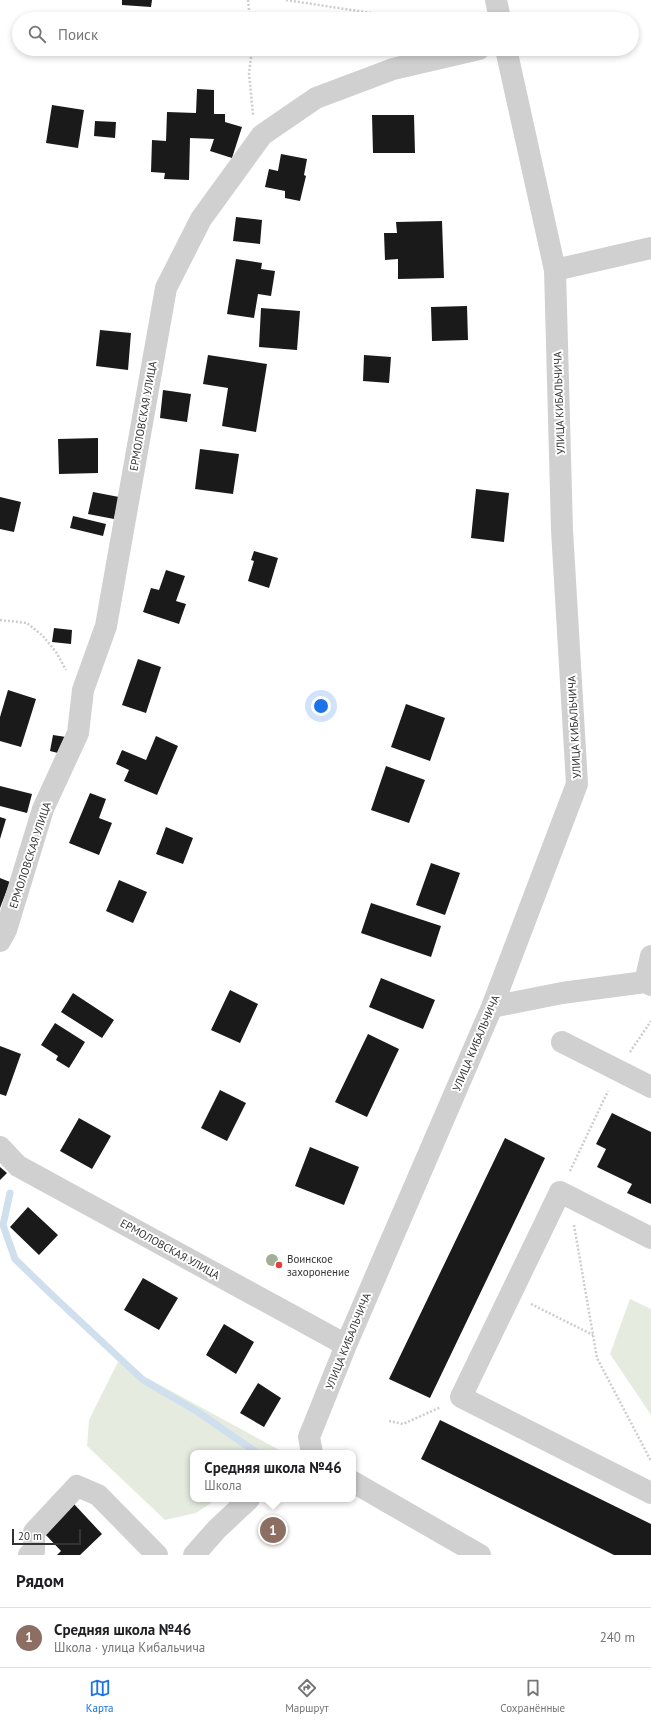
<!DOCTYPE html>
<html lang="ru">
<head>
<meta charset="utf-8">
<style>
  body { margin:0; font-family:"PT Sans",sans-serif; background:#f6f6f6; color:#202124 }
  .scale { position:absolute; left:12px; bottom:10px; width:69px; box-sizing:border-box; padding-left:4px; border:2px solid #333; border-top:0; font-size:11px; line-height:14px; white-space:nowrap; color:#333; -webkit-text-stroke:3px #fff; paint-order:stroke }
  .you { position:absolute; left:321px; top:706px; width:14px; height:14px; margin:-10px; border:3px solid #fff; border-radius:50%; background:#1a73e8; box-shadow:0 0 0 6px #1a73e833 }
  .badge { display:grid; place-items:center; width:26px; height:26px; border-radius:50%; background:#1a73e8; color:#fff; font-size:13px; font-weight:700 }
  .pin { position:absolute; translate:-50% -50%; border:2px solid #fff; box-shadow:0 1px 4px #0006 }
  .popup { position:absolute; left:190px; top:1450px; width:166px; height:52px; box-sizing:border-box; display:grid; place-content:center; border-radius:8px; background:#fff; filter:drop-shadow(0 1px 3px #0005); font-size:13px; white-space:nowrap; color:#757577 }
  .popup b { font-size:15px; color:#202124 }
  .popup::after { content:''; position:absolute; left:50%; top:100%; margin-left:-8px; border:8px solid transparent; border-top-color:#fff }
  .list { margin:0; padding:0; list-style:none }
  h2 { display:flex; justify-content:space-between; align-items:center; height:52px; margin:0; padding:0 16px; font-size:17px }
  h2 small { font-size:13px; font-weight:400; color:#757577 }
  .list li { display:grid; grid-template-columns:26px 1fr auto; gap:12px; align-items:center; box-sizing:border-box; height:60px; padding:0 16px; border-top:1px solid #e0e0e0 }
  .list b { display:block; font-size:15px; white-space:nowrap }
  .list p { margin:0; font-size:13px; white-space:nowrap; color:#757577 }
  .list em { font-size:13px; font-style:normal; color:#757577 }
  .icon { flex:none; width:22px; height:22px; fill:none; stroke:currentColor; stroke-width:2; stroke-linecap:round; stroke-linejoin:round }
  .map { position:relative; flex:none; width:651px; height:1555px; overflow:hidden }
  .search { position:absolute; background:#fff; box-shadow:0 2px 6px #0003; left:12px; right:12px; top:12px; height:44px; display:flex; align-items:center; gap:10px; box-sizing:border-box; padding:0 14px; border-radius:22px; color:#757577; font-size:15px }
  .sheet { height:112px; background:#fff }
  nav { display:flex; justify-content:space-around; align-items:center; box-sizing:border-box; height:56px; border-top:1px solid #e0e0e0; background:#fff; font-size:11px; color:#757577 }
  nav a { display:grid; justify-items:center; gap:2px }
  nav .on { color:#1a73e8 }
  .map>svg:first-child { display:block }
  .green { fill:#e5ecdf }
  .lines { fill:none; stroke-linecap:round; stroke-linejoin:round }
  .stream { stroke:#d0dfed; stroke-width:7 }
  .building { fill:#1a1a1a }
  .path { stroke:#cdcdcd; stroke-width:2.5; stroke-dasharray:2 2; stroke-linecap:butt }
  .minor { stroke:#d0d0d0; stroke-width:22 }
  .tree { fill:#a0af96 }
  .poi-dot { fill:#e0403e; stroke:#fff; stroke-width:1.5 }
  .labels { text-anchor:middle; stroke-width:4; stroke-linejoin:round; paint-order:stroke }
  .street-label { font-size:11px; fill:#333; stroke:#fff }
  .poi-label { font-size:11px; fill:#333; stroke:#fff; text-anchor:start }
</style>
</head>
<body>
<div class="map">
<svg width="651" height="1555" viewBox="0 0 651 1555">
  <rect width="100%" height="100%" fill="#fff"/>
  <path class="green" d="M630 1299 651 1309V1415L610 1354Z
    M118 1362 281 1451 279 1453H193V1499H217L196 1513 165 1520 87 1446 89 1420Z"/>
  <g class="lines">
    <path class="stream" d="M10 1193 3 1225 15 1259 51 1294 143 1380 198 1412 256 1452"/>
  </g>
  <path class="building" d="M122 0H152L151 7 122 5Z
    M197 89 214 90V114H225V122L242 127 232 158 210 151 214 139 190 138 189 180 164 179 165 173 151 172 152 140 166 141 167 112 196 113Z
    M52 105 84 110 78 148 46 143Z
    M372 115H414L415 153H373Z
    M95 121 116 122 115 138 94 136Z
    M281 154 307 159 304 175 306 176 300 201 285 198V191L265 187 269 169 278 171Z
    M236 217 262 220 260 244 233 241Z
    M442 221 444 278 398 279V259L385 260 384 233H397L396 222Z
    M236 259 262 263 261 269 275 271 271 296 258 294 254 318 227 314Z
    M467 306 468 340 432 341 431 307Z
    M261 308 300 311 297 350 259 347Z
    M100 330 131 333 128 370 96 366Z
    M208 355 267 364 256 432 222 426 228 388 203 384Z
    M364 355 391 357 389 383 363 381Z
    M163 390 191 394 187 422 160 418Z
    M98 438V473L59 474 58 439Z
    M200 449 239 454 233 494 195 489Z
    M476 489 509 493 504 542 471 538Z
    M93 492 119 497 114 519 88 514Z
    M0 497 21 502 14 532 0 529Z
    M73 516 106 524 103 536 70 528Z
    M254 551 278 558 269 588 248 581 254 561 251 560Z
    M166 570 185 576 176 601 186 604 179 624 143 612 151 588 159 590Z
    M54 628 72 630 71 644 52 642Z
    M138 659 161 667 146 713 122 705Z
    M8 690 36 699 21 747 0 741V717Z
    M406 704 445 718 430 761 391 747Z
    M53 735 66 737 62 754 50 751Z
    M156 736 178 746 157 795 124 781 129 770 116 764 122 750 146 760Z
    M386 766 425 780 409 823 371 810Z
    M0 786 32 794 27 813 0 806Z
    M90 793 106 799 99 818 112 823 99 855 69 843Z
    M0 817 6 819 0 839Z
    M166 827 193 838 183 864 156 854Z
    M431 863 460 873 445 915 416 905Z
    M0 878 10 882 0 908Z
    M119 880 147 892 133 923 106 911Z
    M371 903 441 926 431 957 361 933Z
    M381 978 435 1000 423 1029 369 1007Z
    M230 990 258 1004 240 1043 211 1030Z
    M73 993 114 1020 102 1038 61 1012Z
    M55 1023 85 1042 69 1068 56 1060 58 1056 41 1045Z
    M368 1034 399 1049 367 1117 335 1102Z
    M0 1046 21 1054 6 1096 0 1094Z
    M220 1090 246 1103 227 1141 201 1128Z
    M612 1113 651 1132V1204L627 1193 632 1184 597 1167 606 1149 596 1144Z
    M79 1118 111 1136 92 1169 60 1151Z
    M505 1138 545 1158 430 1398 389 1379Z
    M310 1147 359 1167 344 1205 295 1186Z
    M0 1167 7 1173 0 1180Z
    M28 1207 58 1235 39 1255 10 1227Z
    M143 1278 178 1298 159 1330 124 1310Z
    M224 1324 254 1342 236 1374 206 1355Z
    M258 1383 281 1398 264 1427 240 1413Z
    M440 1420 651 1524V1555H614L421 1459Z
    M74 1504 102 1534 80 1555H57L61 1551 44 1533Z"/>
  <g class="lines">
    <path class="path" d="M248 0 250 19
      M286 0 411 19
      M252 49 249 73 253 115
      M0 620 27 623 43 636 56 652 66 670
      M630 1052 651 1021
      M570 1171 608 1091
      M574 1225 597 1358 651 1461
      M531 1304 593 1335
      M389 1421 403 1424 441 1407"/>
    <path class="minor" d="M496 0 500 19
      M555 270 651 248
      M0 941 6 930 43 809 78 733 83 690 106 626 166 288 201 219 262 135 316 98 393 69 479 49
      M645 982 651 956
      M492 1007 562 993 645 982 651 985
      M562 1042 651 1087
      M0 1147 18 1166 346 1345
      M651 1238 560 1192 461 1397 651 1493
      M312 1453 309 1437 346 1345 492 1007 577 784 562 530 555 270 506 49
      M353 1482 480 1555
      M29 1555 34 1551V1532L77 1486 98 1495 157 1555
      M194 1555 217 1529 249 1499"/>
  </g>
  <circle class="tree" cx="272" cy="1260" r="6"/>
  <circle class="poi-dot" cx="279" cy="1265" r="4"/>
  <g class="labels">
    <g class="street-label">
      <text transform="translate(559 403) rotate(-92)" y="4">УЛИЦА КИБАЛЬЧИЧА</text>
      <text transform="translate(143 416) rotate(-80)" y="4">ЕРМОЛОВСКАЯ УЛИЦА</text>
      <text transform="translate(574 727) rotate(-93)" y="4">УЛИЦА КИБАЛЬЧИЧА</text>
      <text transform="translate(30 855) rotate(-72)" y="4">ЕРМОЛОВСКАЯ УЛИЦА</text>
      <text transform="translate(476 1043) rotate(-67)" y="4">УЛИЦА КИБАЛЬЧИЧА</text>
      <text transform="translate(170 1249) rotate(29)" y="4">ЕРМОЛОВСКАЯ УЛИЦА</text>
      <text transform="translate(348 1341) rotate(-68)" y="4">УЛИЦА КИБАЛЬЧИЧА</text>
    </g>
    <g class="poi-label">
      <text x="287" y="1263">Воинское<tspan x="287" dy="13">захоронение</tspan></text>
    </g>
  </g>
</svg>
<div class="scale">20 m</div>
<div class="you"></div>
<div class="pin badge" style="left:273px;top:1530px;background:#8d6e63">1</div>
<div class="popup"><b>Средняя школа №46</b>Школа</div>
<div class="search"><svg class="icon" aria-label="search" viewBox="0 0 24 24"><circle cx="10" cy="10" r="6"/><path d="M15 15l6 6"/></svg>Поиск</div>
</div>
<section class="sheet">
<h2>Рядом<small></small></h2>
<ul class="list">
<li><span class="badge" style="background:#8d6e63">1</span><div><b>Средняя школа №46</b><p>Школа · улица Кибальчича</p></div><em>240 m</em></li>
</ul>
</section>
<nav>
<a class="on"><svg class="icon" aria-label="map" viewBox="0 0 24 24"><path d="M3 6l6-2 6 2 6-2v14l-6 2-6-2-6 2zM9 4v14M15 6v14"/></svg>Карта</a>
<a><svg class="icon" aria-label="directions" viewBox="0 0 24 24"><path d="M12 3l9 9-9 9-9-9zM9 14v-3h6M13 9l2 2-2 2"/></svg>Маршрут</a>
<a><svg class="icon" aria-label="saved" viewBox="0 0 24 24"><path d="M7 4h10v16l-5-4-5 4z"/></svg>Сохранённые</a>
</nav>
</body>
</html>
